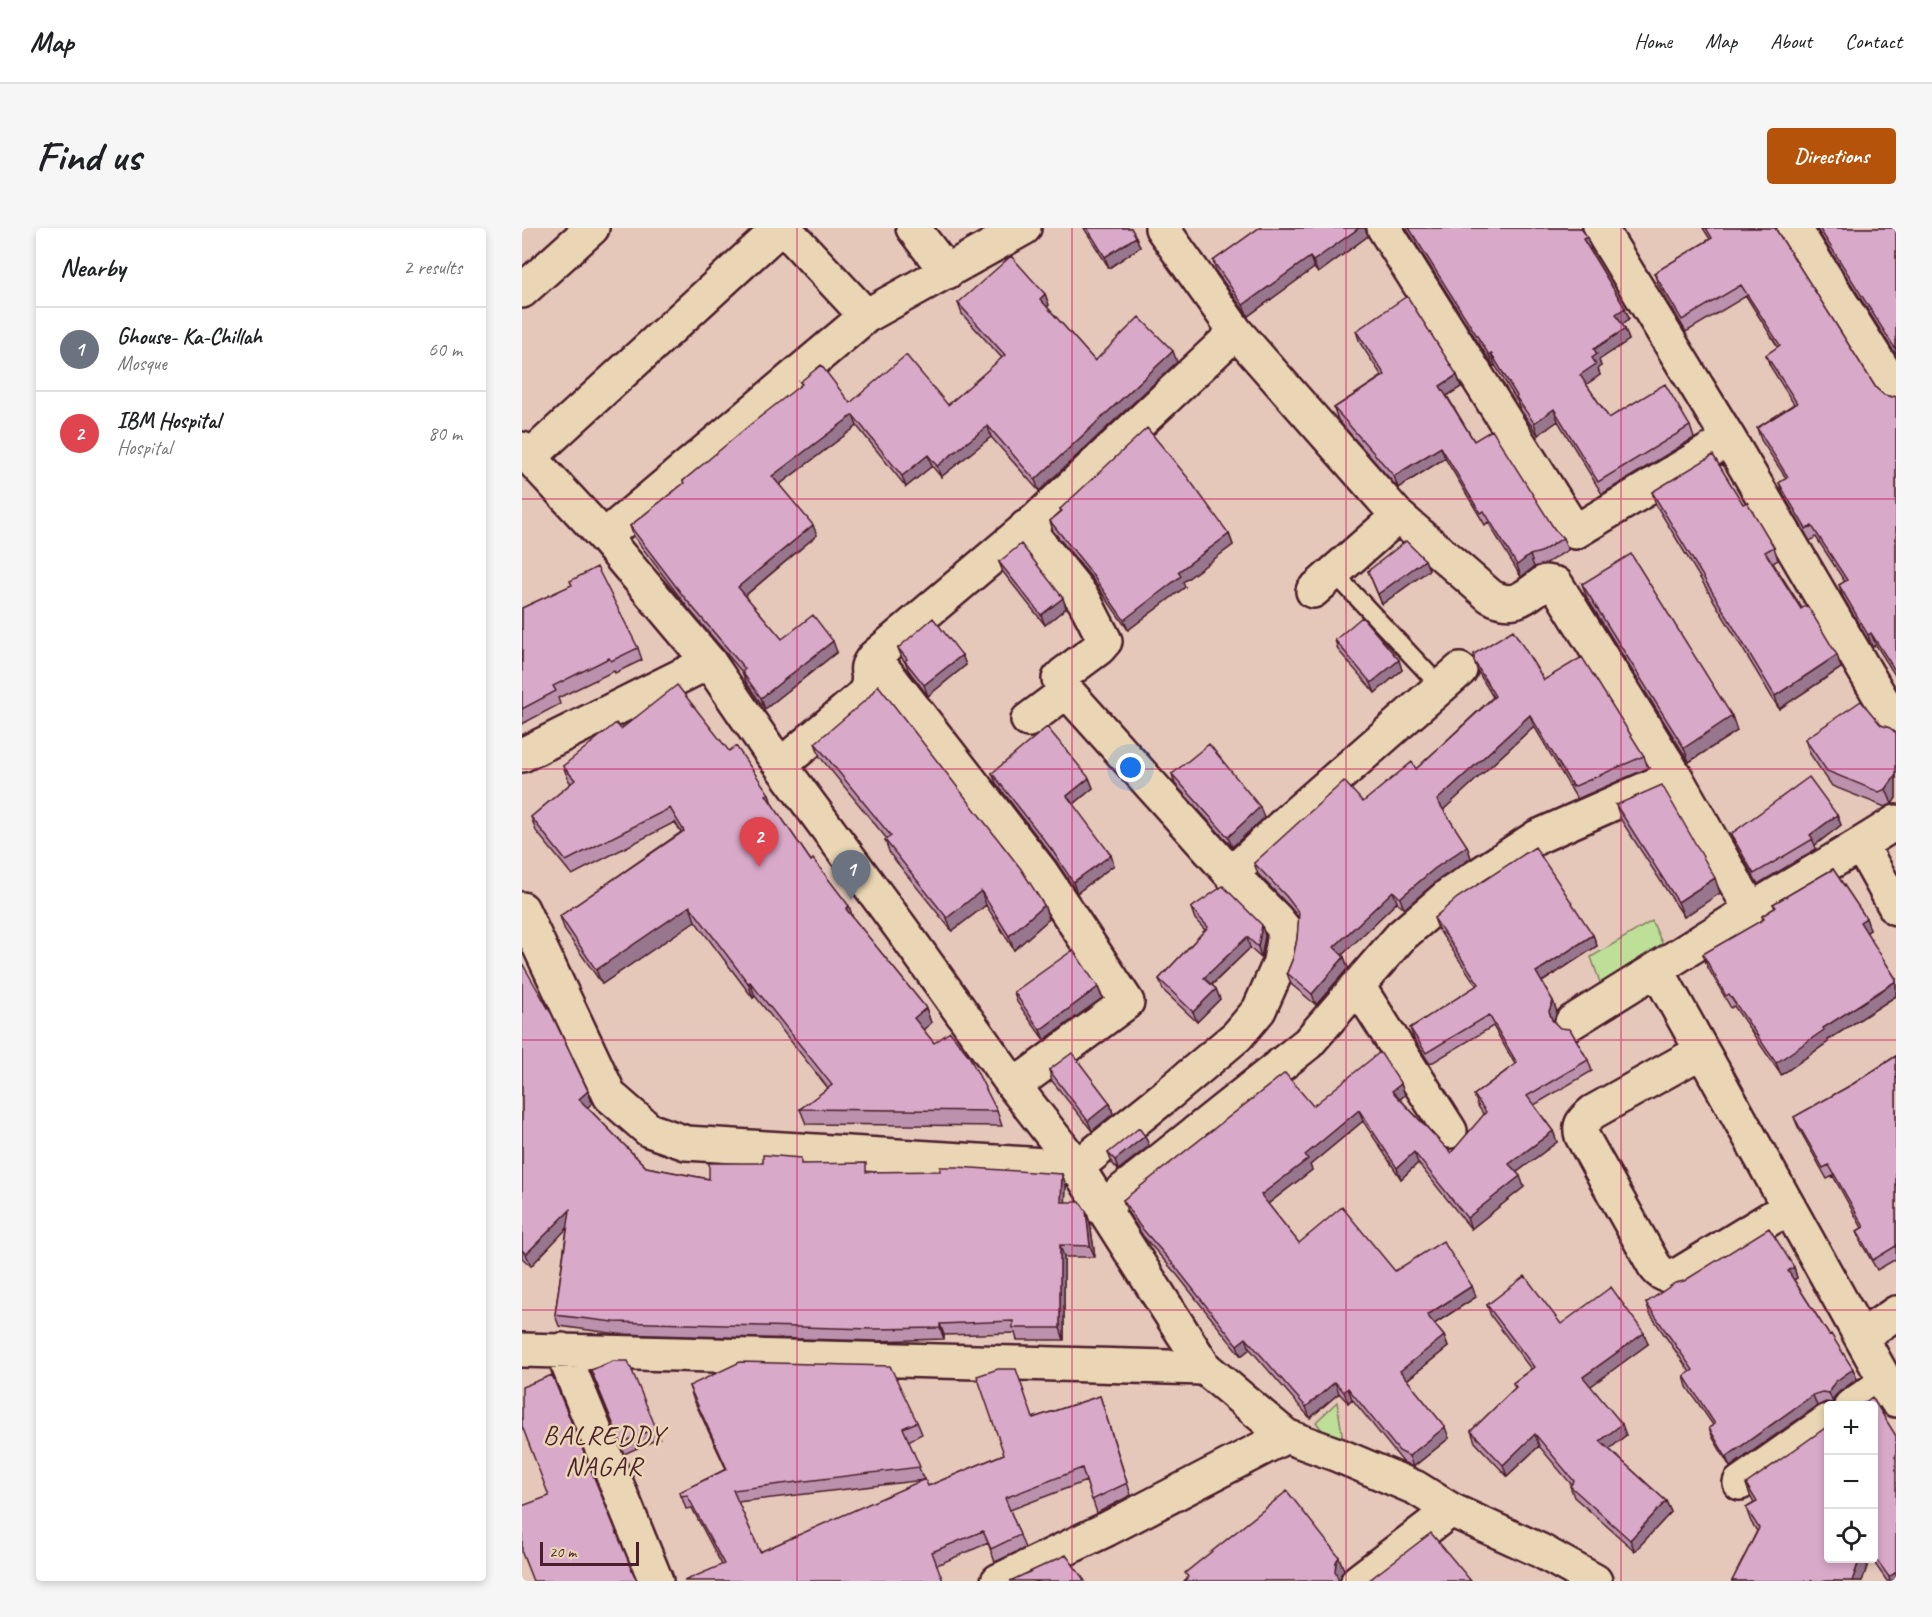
<!DOCTYPE html>
<html lang="en">
<head>
<meta charset="utf-8">
<style>
  body { margin:0; font-family:Caveat,sans-serif; background:#f6f6f6; color:#202124 }
  .controls { position:absolute; right:18px; bottom:18px; display:grid; overflow:hidden; border-radius:6px; box-shadow:0 3px 9px #0003 }
  .controls button { width:54px; height:54px; display:grid; place-items:center; padding:0; border:0; border-bottom:2px solid #e0e0e0; background:#fff; color:#202124; font:30px sans-serif }
  .scale { position:absolute; left:18px; bottom:15px; width:99px; box-sizing:border-box; padding-left:6px; border:3px solid #4a1f2b; border-top:0; font-size:16px; line-height:21px; white-space:nowrap; color:#4a1f2b; -webkit-text-stroke:4px #ead6b4; paint-order:stroke }
  .you { position:absolute; left:609px; top:540px; width:21px; height:21px; margin:-15px; border:4px solid #fff; border-radius:50%; background:#1a73e8; box-shadow:0 0 0 9px #1a73e833 }
  .badge { display:grid; place-items:center; width:39px; height:39px; border-radius:50%; background:#b45309; color:#fff; font-size:20px; font-weight:700 }
  .pin { position:absolute; translate:-50% -50px; filter:drop-shadow(0 2px 3px #0008) }
  .pin::after { content:''; position:absolute; top:32px; width:21px; height:18px; background:inherit; clip-path:polygon(0 0,100% 0,50% 100%) }
  .list { margin:0; padding:0; list-style:none }
  h2 { display:flex; justify-content:space-between; align-items:center; height:78px; margin:0; padding:0 24px; font-size:26px }
  h2 small { font-size:20px; font-weight:400; color:#757577 }
  .list li { display:grid; grid-template-columns:39px 1fr auto; gap:18px; align-items:center; box-sizing:border-box; height:84px; padding:0 24px; border-top:2px solid #e0e0e0 }
  .list b { display:block; font-size:22px; white-space:nowrap }
  .list p { margin:0; font-size:20px; white-space:nowrap; color:#757577 }
  .list em { font-size:20px; font-style:normal; color:#757577 }
  .icon { flex:none; width:33px; height:33px; fill:none; stroke:currentColor; stroke-width:2; stroke-linecap:round; stroke-linejoin:round }
  .map { position:relative; flex:none; width:1374px; height:1353px; overflow:hidden; border-radius:6px }
  header { display:flex; align-items:center; gap:36px; box-sizing:border-box; height:84px; padding:0 30px; background:#fff; border-bottom:2px solid #e0e0e0 }
  header strong { font-size:28px }
  nav { display:flex; gap:33px; margin-inline-start:auto; font-size:21px }
  .intro { display:flex; align-items:center; justify-content:space-between; box-sizing:border-box; height:144px; padding:0 36px }
  h1 { margin:0; font-size:42px }
  .button { padding:15px 27px; border-radius:6px; background:#b45309; color:#fff; font-size:21px; font-weight:700 }
  main { display:flex; gap:36px; padding:0 36px }
  aside { flex:1; background:#fff; border-radius:6px; box-shadow:0 3px 9px #0003 }
  .map>svg:first-child { display:block }
  .green { fill:#bedf98; stroke:#847f62; stroke-width:1.5 }
  .lines { fill:none; stroke-linecap:round; stroke-linejoin:round }
  .lane-casing { stroke:#4a1f2b; stroke-width:21 }
  .street-casing { stroke:#4a1f2b; stroke-width:38 }
  .secondary-casing { stroke:#4a1f2b; stroke-width:38 }
  .lane { stroke:#ead6b4; stroke-width:16 }
  .street { stroke:#ead6b4; stroke-width:33 }
  .secondary { stroke:#ead6b4; stroke-width:33 }
  .wall { fill:#bb91ad; stroke:#4a1f2b; stroke-width:1.5; fill-rule:evenodd }
  .shaded-wall { fill:#98768d; stroke:#4a1f2b; stroke-width:1.5 }
  .building { fill:#d9a9c9; stroke:#4a1f2b; stroke-width:1.5 }
  .grid { fill:none; stroke:#c2185b; stroke-width:1.5; stroke-opacity:0.55 }
  .labels { text-anchor:middle; stroke-width:5; stroke-linejoin:round; paint-order:stroke }
  .neighbourhood-label { font-size:27px; letter-spacing:1.5px; fill:#4a1f2b; stroke:#ead6b4 }
</style>
</head>
<body>
<header>
<strong>Map</strong>
<nav><a>Home</a><a>Map</a><a>About</a><a>Contact</a></nav>
</header>
<div class="intro"><h1>Find us</h1><a class="button">Directions</a></div>
<main>
<aside>
<h2>Nearby<small>2 results</small></h2>
<ul class="list">
<li><span class="badge" style="background:#6b7280">1</span><div><b>Ghouse- Ka-Chillah</b><p>Mosque</p></div><em>60 m</em></li>
<li><span class="badge" style="background:#e0444e">2</span><div><b>IBM Hospital</b><p>Hospital</p></div><em>80 m</em></li>
</ul>
</aside>
<div class="map">
<svg width="1374" height="1353" viewBox="0 0 1374 1353">
  <rect width="100%" height="100%" fill="#e5c8ba"/>
  <filter id="ink" filterUnits="userSpaceOnUse"><feTurbulence type="fractalNoise" baseFrequency=".0167" numOctaves="2"/><feDisplacementMap in="SourceGraphic" scale="12" xChannelSelector="R" yChannelSelector="G"/><feConvolveMatrix kernelMatrix="1 2 1 2 8 2 1 2 1" color-interpolation-filters="sRGB"/></filter>
  <g filter="url(#ink)">
    <path class="green" d="M1130 693 1146 728 1083 768 1069 729Z
      M815 1174 824 1231 820 1229 794 1194Z"/>
    <g class="lines">
      <g class="lane-casing">
        <path id="lane" d="M812 345 918 458"/>
      </g>
      <g class="street-casing">
        <path id="street" d="M262 0 344 88
          M391 0 425 44
          M640 0 714 104 876 288 968 368C992 382 1004 368 1023 354L1034 356 1153 548 1229 682
          M862 0 1053 304 1207 211
          M1078 0 1207 211 1374 496
          M1272 0 1374 162
          M0 63 70 0
          M8 229 258 0
          M504 299 554 361 563 374 583 413 577 420 542 446 537 451 541 459 709 646 770 589 938 442
          M82 309 344 88 502 0
          M791 363 876 288
          M352 429 519 644 605 774 492 858
          M506 492 545 463
          M0 527 187 434
          M259 537 339 469C342 465 346 461 346 456 349 441 340 444 352 429L515 291 714 104
          M1339 617 1374 680
          M0 681 88 868 127 902 164 915 555 939 646 866 715 808 737 782 757 737 761 718 763 702 755 692 709 646
          M1135 742 1374 1172
          M836 758 928 903
          M1050 794C1110 757 1169 719 1229 682 1277 652 1327 625 1374 594
          M1180 823 1071 884C1062 892 1056 896 1060 908L1132 1037C1139 1047 1143 1048 1156 1047L1267 979
          M579 980 786 815 879 708 928 666 1015 609 1153 548
          M1339 1109 1374 1085
          M0 1122 683 1140
          M40 1122 134 1353
          M1329 1178 1364 1154
          M1218 1255 1306 1193
          M476 1353 585 1301 764 1208
          M836 1353 929 1282"/>
      </g>
      <g class="secondary-casing">
        <path id="secondary" d="M0 221 82 309 187 434 245 519 379 700 492 858 555 939 683 1140 764 1208 816 1227 894 1260 929 1282 1017 1322 1073 1353"/>
      </g>
      <use href="#lane" class="lane"/>
      <use href="#street" class="street"/>
      <use href="#secondary" class="secondary"/>
    </g>
    <path class="wall" d="M562 0H609L614 9 618 19 587 40Z
      M737 0H843L846 8 796 45 792 40 726 88 695 45 691 33Z
      M884 0H1060L1065 9 1069 21 1068 22 1103 80 1107 91 1100 96 1103 101 1107 112 1077 132 1079 138 1076 140 1078 147 1064 156 1087 190 1168 198 1172 210 1080 266 1036 193 1016 207 998 181 995 173 973 137 971 138Z
      M1181 0H1253L1354 160 1362 167 1370 169 1374 168V449L1354 417 1350 419 1321 369 1317 357 1323 354 1294 309 1288 313 1261 266 1257 255 1264 250 1239 212 1235 200 1272 176 1248 138 1244 127 1256 119 1224 68 1164 104 1136 56 1132 45 1188 11Z
      M1294 0H1374V127Z
      M523 66 527 77 525 79 573 133 655 134 517 263 469 209 419 249 410 238 384 259 335 198 257 257 295 307 223 368 260 411 315 424 243 481 224 454 220 444 166 380 112 309 108 298 162 255 161 253 280 157 278 154 328 175 426 177 480 130 440 86 436 75Z
      M834 103 935 147 939 159 925 168 952 213 1033 302 1041 310 1046 322 1023 336 1012 339 999 349 966 294 963 297 923 230 876 260 816 192 812 180 860 148 838 115Z
      M1130 264 1221 276 1252 319 1256 332 1251 335 1319 440 1257 481 1134 277Z
      M538 281 707 306 711 317 661 354 663 359 606 402 569 349 531 303 528 293 539 283Z
      M903 332 907 342 860 376 846 343Z
      M477 334 544 380 523 397 481 344Z
      M48 353 116 420 120 432 93 445 92 443 36 470 38 476 0 496V380L50 357Z
      M1060 356 1210 488 1215 503 1167 534 1065 370Z
      M813 412 880 442 853 465 816 422Z
      M376 420 440 427 444 437 406 468 387 443 384 436 380 430Z
      M952 433 1022 452 1122 528 1126 540 1055 571 1012 498 921 582 945 618 949 630 916 652 882 681 875 674 820 727 822 729 826 740 794 777 769 756 765 745 771 730 775 711 777 690 768 679 736 646 732 635 841 574 894 541 971 469 956 444Z
      M1359 497 1374 505V570L1370 576 1363 579 1310 558 1288 526 1283 511Z
      M99 501 207 523 247 566 250 576 289 633 331 690 404 780 409 795 401 802 412 815 475 883 480 898 284 896 278 881 306 860 233 768 231 770 173 693 80 756 43 703 38 688 159 604 153 594 50 647 14 603 9 589 49 555 47 553 41 538Z
      M293 515 522 677 527 691 492 722 464 677 430 703 368 626 363 612 365 611 298 529Z
      M470 545 567 550 571 560 551 577 592 637 555 665 534 633 474 555Z
      M650 546 742 590 710 619 653 556Z
      M1094 577 1198 665 1162 689 1099 592Z
      M1315 587 1319 597 1293 617 1294 621 1236 656 1213 616 1209 606Z
      M1311 641 1344 690 1348 702 1344 705 1374 751V768L1306 812V814L1259 847 1212 778 1209 780 1185 738 1181 726 1241 692 1240 688 1253 680 1251 676Z
      M669 680 743 708 739 730 728 720 690 757 694 761 698 771 675 794 641 762 637 751 683 702 673 691Z
      M912 690 1071 707 1075 718 1020 754 1031 773 1035 784 1031 794 1066 832 1070 843 1012 877 1031 903 1035 914 995 944 1002 959 949 1001 896 935 879 951 841 893 788 937 790 942 746 976 777 1015 873 1043 954 1069 912 1096 922 1108 926 1119 885 1152 927 1210 891 1239 881 1234 830 1171 826 1175 817 1165 788 1190 728 1121 719 1128 656 1048 621 1008 605 983 601 972 791 878 879 856 883 867 878 871 929 925 962 887 956 878 952 867 993 836 971 798 908 836 892 811 888 800 955 758 916 701Z
      M0 735 66 863 70 875 65 879 124 939 187 951 281 936 347 944 540 946 544 957 543 974 564 983 568 995 573 1029H542V1112H495L493 1105 422 1107V1111L354 1113 96 1106 37 1098 33 1087 45 1000 9 1038 0 1030Z
      M576 759 580 770 522 812 495 774 492 764Z
      M1374 828V1031L1355 1042 1338 1013 1335 1003 1340 1000 1311 948 1305 951 1276 899 1272 889 1331 856Z
      M527 842 588 875 591 886 570 903 530 853Z
      M623 908 627 918 596 942 590 935 586 925Z
      M1272 1039 1275 1050 1272 1052 1307 1107 1331 1141 1335 1151 1318 1163 1312 1169 1311 1175 1304 1174 1295 1178 1208 1239 1191 1210 1187 1200 1191 1197 1165 1159 1162 1148 1168 1144 1128 1086 1124 1075Z
      M965 1077 1039 1096 1126 1116 1068 1158 1104 1207 1087 1221 1144 1273 1149 1284 1113 1323 1052 1269 1048 1258 1049 1256 1017 1218 985 1248 953 1214 949 1203 993 1160 991 1155 1009 1141 969 1088Z
      M73 1153 134 1200 138 1210 102 1226Z
      M167 1158 395 1194 400 1206 386 1213 402 1252 406 1258 482 1226 511 1190 578 1168 609 1267 575 1285 564 1253 488 1282 503 1320 473 1334 466 1315 415 1337H200L170 1280 164 1281 158 1264 204 1241 171 1170ZM402 1252 238 1324 216 1274Z
      M1352 1178 1374 1353H1365L1349 1330H1352Z
      M1224 1256 1306 1330H1348L1340 1353H1210L1235 1303 1229 1294 1224 1280 1232 1275 1229 1270Z"/>
    <path class="shaded-wall" d="M837 0H843L846 8 796 45 791 33Z
      M614 9 618 19 587 40 583 29Z
      M1065 9 1069 21 1066 23 1061 11Z
      M788 29 792 40 726 88 721 77Z
      M523 66 527 77 522 81 518 71Z
      M1103 80 1107 91 1098 98 1094 86Z
      M1103 101 1107 112 1077 132 1079 138 1076 140 1078 147 1062 158 1058 147 1070 130 1072 121Z
      M651 123 655 134 517 263 513 252Z
      M969 125 973 137 971 138 967 127Z
      M935 147 939 159 923 169 918 158Z
      M1032 181 1036 193 1016 207 1012 195Z
      M331 187 335 198 254 259 250 248Z
      M466 198 469 209 419 249 415 238Z
      M919 219 923 230 876 260 872 248Z
      M406 227 410 238 384 259 380 248Z
      M291 297 295 307 220 370 216 359Z
      M707 306 711 317 661 354 663 359 606 402 602 392 656 344Z
      M1008 327 1012 339 999 349 995 337Z
      M903 332 907 342 860 376 856 366Z
      M541 370 544 380 523 397 519 387Z
      M1349 405 1354 417 1350 419 1346 407Z
      M311 413 315 424 243 481 239 470Z
      M440 427 444 437 406 468 402 457Z
      M1315 427 1319 440 1257 481 1253 468Z
      M877 432 880 442 853 465 849 455Z
      M1008 487 1012 498 919 584 915 572Z
      M1210 488 1215 503 1167 534 1162 520Z
      M1374 547V570L1370 576 1364 561Z
      M567 550 571 560 548 579 545 568Z
      M738 579 742 590 710 619 706 609Z
      M1315 587 1319 597 1293 617 1288 607Z
      M945 618 949 630 916 652 882 681 878 670 912 641Z
      M589 627 592 637 555 665 551 654Z
      M1193 650 1198 665 1162 689 1156 674Z
      M459 663 464 677 430 703 425 690Z
      M871 663 875 674 816 731 812 719Z
      M522 677 527 691 492 722 487 708Z
      M168 678 173 693 80 756 74 742Z
      M327 678 332 693 324 681Z
      M1344 690 1348 702 1342 706 1338 694Z
      M740 697 743 708 739 730 736 719Z
      M1071 707 1075 718 1018 755 1014 744Z
      M725 709 728 720 686 760 682 750Z
      M822 729 826 740 794 777 790 766Z
      M1374 753V768L1306 812V814L1259 847 1254 835 1301 800Z
      M228 754 233 768 231 770 226 755Z
      M576 759 580 770 522 812 518 802Z
      M694 761 698 771 675 794 671 784Z
      M1031 773 1035 784 1031 794 1030 792 1027 783Z
      M404 780 409 795 398 805 392 790Z
      M879 856 883 867 874 874 870 863Z
      M66 863 70 875 62 883 57 871Z
      M588 875 591 886 570 903 566 893Z
      M837 882 841 893 788 937 790 942 743 978 739 967 783 927Z
      M1031 903 1035 914 991 947 987 936Z
      M623 908 627 918 596 942 593 932Z
      M892 924 896 935 879 951 875 940Z
      M540 946 544 957 543 985 539 974Z
      M998 948 1002 959 949 1001 945 990Z
      M48 982 52 993 9 1038 4 1026Z
      M564 983 568 995 573 1029 568 1018Z
      M538 1017 542 1029V1112L538 1100Z
      M1272 1039 1275 1050 1270 1053 1266 1043Z
      M950 1058 954 1069 909 1098 905 1087Z
      M418 1096 422 1107V1111L418 1100Z
      M1122 1105 1126 1116 1065 1161 1061 1149Z
      M922 1108 926 1119 882 1154 878 1143Z
      M724 1110 728 1121 719 1128 715 1117Z
      M1331 1141 1335 1151 1318 1163 1312 1169 1311 1175 1307 1165 1309 1159 1314 1153Z
      M813 1154 817 1165 788 1190 784 1179Z
      M826 1160 830 1171 826 1175 822 1164Z
      M1291 1167 1295 1178 1208 1239 1204 1229Z
      M1100 1196 1104 1207 1083 1225 1078 1213Z
      M923 1199 927 1210 891 1239 887 1228Z
      M1013 1206 1017 1218 985 1248 981 1237Z
      M1144 1273 1149 1284 1113 1323 1108 1312Z
      M817 1329 822 1342 819 1346 818 1353H816L813 1343 814 1334Z
      M1338 1330H1348L1340 1353H1330Z
      M1374 1344V1353H1368L1367 1349Z"/>
    <path class="building" d="M565 0H609L614 9 583 29Z
      M737 0H837L791 33 788 29 721 77 691 33Z
      M887 0H1059L1065 9 1061 11 1103 80 1094 86 1103 101 1072 121 1075 126 1070 130 1074 136 1058 147 1087 190 1143 156 1168 198 1076 254 1032 181 1012 195 994 169 995 168 969 125 967 127Z
      M1184 0H1253L1354 160 1362 167 1370 169 1374 168V444L1349 405 1346 407 1317 357 1325 352 1290 298 1284 301 1257 255 1266 249 1235 200 1275 175 1244 127 1258 117 1219 57 1160 92 1132 45 1190 10Z
      M1297 0H1374V122Z
      M489 28 523 66 518 71 573 133 617 89 651 123 513 252 466 198 415 238 406 227 380 248 331 187 250 248 291 297 216 359 260 411 291 387 311 413 239 470 220 444 223 441 162 369 108 298 162 255 161 253 229 196 280 156 278 154 299 137 328 175 384 127 426 177 483 127 436 75Z
      M885 68 935 147 918 158 952 213 970 202 1033 302 1041 310 1019 324 1008 327 995 337 962 283 958 285 919 219 872 248 812 180 863 147 834 103Z
      M625 200 666 250 707 306 656 344 659 348 602 392 565 339 528 293 540 283 538 281Z
      M1191 227 1221 276 1225 274 1252 319 1243 324 1279 381 1285 377 1315 427 1253 468 1130 264Z
      M884 313 903 332 856 366 846 343Z
      M499 316 541 370 519 387 477 334Z
      M1109 326 1210 488 1162 520 1060 356Z
      M75 339 116 420 89 433 87 430 31 458 34 463 0 481V380L50 357 48 353Z
      M840 389 877 432 849 455 813 412Z
      M411 390 440 427 402 457 383 433 385 431 376 420Z
      M991 402 1022 452 1060 429 1122 528 1051 559 1008 487 915 572 945 618 912 641 878 670 871 663 812 719 822 729 790 766 765 745 771 730 775 711 777 685 764 668 732 635 822 553 841 574 890 534 894 541 973 468 952 433V426Z
      M155 457 207 523 214 518 247 566 244 567 289 633 291 631 327 678 324 681 404 780 392 790 412 815 428 804 447 828 475 883 278 881 310 857 228 754 226 755 168 678 74 742 38 688 162 603 148 580 44 633 9 589 53 552 41 538 94 495 99 501Z
      M356 457 499 641 522 677 487 708 459 663 425 690 363 612 369 608 293 515 346 470Z
      M1339 473 1359 497 1368 500 1374 505V547L1364 561 1357 564 1305 543 1283 511Z
      M525 499 567 550 545 568 589 627 551 654 530 622 470 545Z
      M687 516 738 579 706 609 650 546Z
      M1287 549 1315 587 1288 607 1291 611 1232 646 1209 606Z
      M1140 557 1193 650 1156 674 1094 577Z
      M1013 619 1071 707 1014 744 1031 773 1027 783 1030 792 1038 800 1048 801 1066 832 1005 868 1031 903 987 936 998 948 945 990 892 924 875 940 837 882 783 927 786 931 739 967 777 1015 820 979 873 1043 921 1013 950 1058 905 1087 922 1108 878 1143 923 1199 887 1228 877 1223 826 1160 822 1164 813 1154 784 1179 724 1110 715 1117 652 1037 617 997 601 972 763 845 791 878 858 824 879 856 870 863 929 925 964 884 952 867 995 835 967 787 904 825 888 800 957 756 912 690 935 670Z
      M1311 641 1344 690 1338 694 1374 751V753L1301 800 1302 802 1254 835 1207 766 1204 768 1181 726 1242 691 1240 688 1254 679 1251 676 1311 641 1309 643Z
      M701 658 740 697 736 719 725 709 682 750 694 761 671 784 637 751 686 699 669 680Z
      M551 722 576 759 518 802 492 764Z
      M0 735 30 787 66 863 57 871 124 939 187 951V935H241V927H243L279 930V936L344 935V944L418 943V939H435L540 946 539 974H558L564 983 568 1018 538 1017V1100H491V1093L418 1096V1100L350 1101 92 1094 33 1087 48 982 4 1026 0 1022Z
      M550 825 588 875 566 893 527 842Z
      M1374 828V1018L1351 1032 1335 1003 1342 999 1307 937 1301 940 1272 889 1331 856Z
      M617 900 623 908 593 932 586 925Z
      M1247 1000 1272 1039 1266 1043 1307 1107 1309 1106 1331 1141 1314 1153 1309 1159 1307 1165 1300 1164 1291 1167 1204 1229 1187 1200 1193 1196 1162 1148 1171 1142 1124 1075 1153 1055 1162 1053Z
      M1003 1048 1039 1096 1089 1059 1122 1105 1061 1149 1100 1196 1078 1213 1144 1273 1108 1312 1048 1258 1052 1253 1013 1206 981 1237 949 1203 994 1159 991 1155 1012 1139 965 1077Z
      M91 1133H106L134 1200 99 1215 69 1142Z
      M218 1134 368 1138 395 1194 381 1200 398 1239 211 1262 238 1324 403 1251 406 1258 482 1226 455 1148 476 1141H494L511 1190 578 1168 605 1255 570 1272 560 1240 483 1270 498 1307 469 1321 461 1303 410 1324 421 1353H162L202 1336 165 1267 159 1268 158 1264 205 1241 167 1158Z
      M30 1147 112 1347 116 1353H11L0 1325V1278L27 1268 0 1198V1159Z
      M1350 1169 1374 1208V1229H1373L1374 1231V1344L1367 1349 1352 1328V1178H1338Z
      M1306 1198V1330H1338L1330 1353H1210L1237 1300 1224 1280 1235 1274 1224 1256Z
      M765 1263 817 1329 814 1334 813 1343 816 1351 818 1353H662L666 1349 663 1345Z
      M909 1305 949 1353H846Z
      M544 1327 563 1353H488Z"/>
  </g>
  <path class="grid" d="M275 0V1353M550 0V1353M824 0V1353M1099 0V1353M0 271H1374M0 541H1374M0 812H1374M0 1082H1374"/>
  <g class="labels">
    <g class="neighbourhood-label">
      <text x="82" y="1216">BALREDDY<tspan x="82" dy="31">NAGAR</tspan></text>
    </g>
  </g>
</svg>
<div class="controls">
<button>+</button>
<button>−</button>
<button><svg class="icon" aria-label="locate" viewBox="0 0 24 24"><circle cx="12" cy="12" r="6"/><path d="M12 2v4M12 18v4M2 12h4M18 12h4"/></svg></button>
</div>
<div class="scale">20 m</div>
<div class="you"></div>
<div class="pin badge" style="left:329px;top:672px;background:#6b7280">1</div>
<div class="pin badge" style="left:237px;top:639px;background:#e0444e">2</div>
</div>
</main>
</body>
</html>
